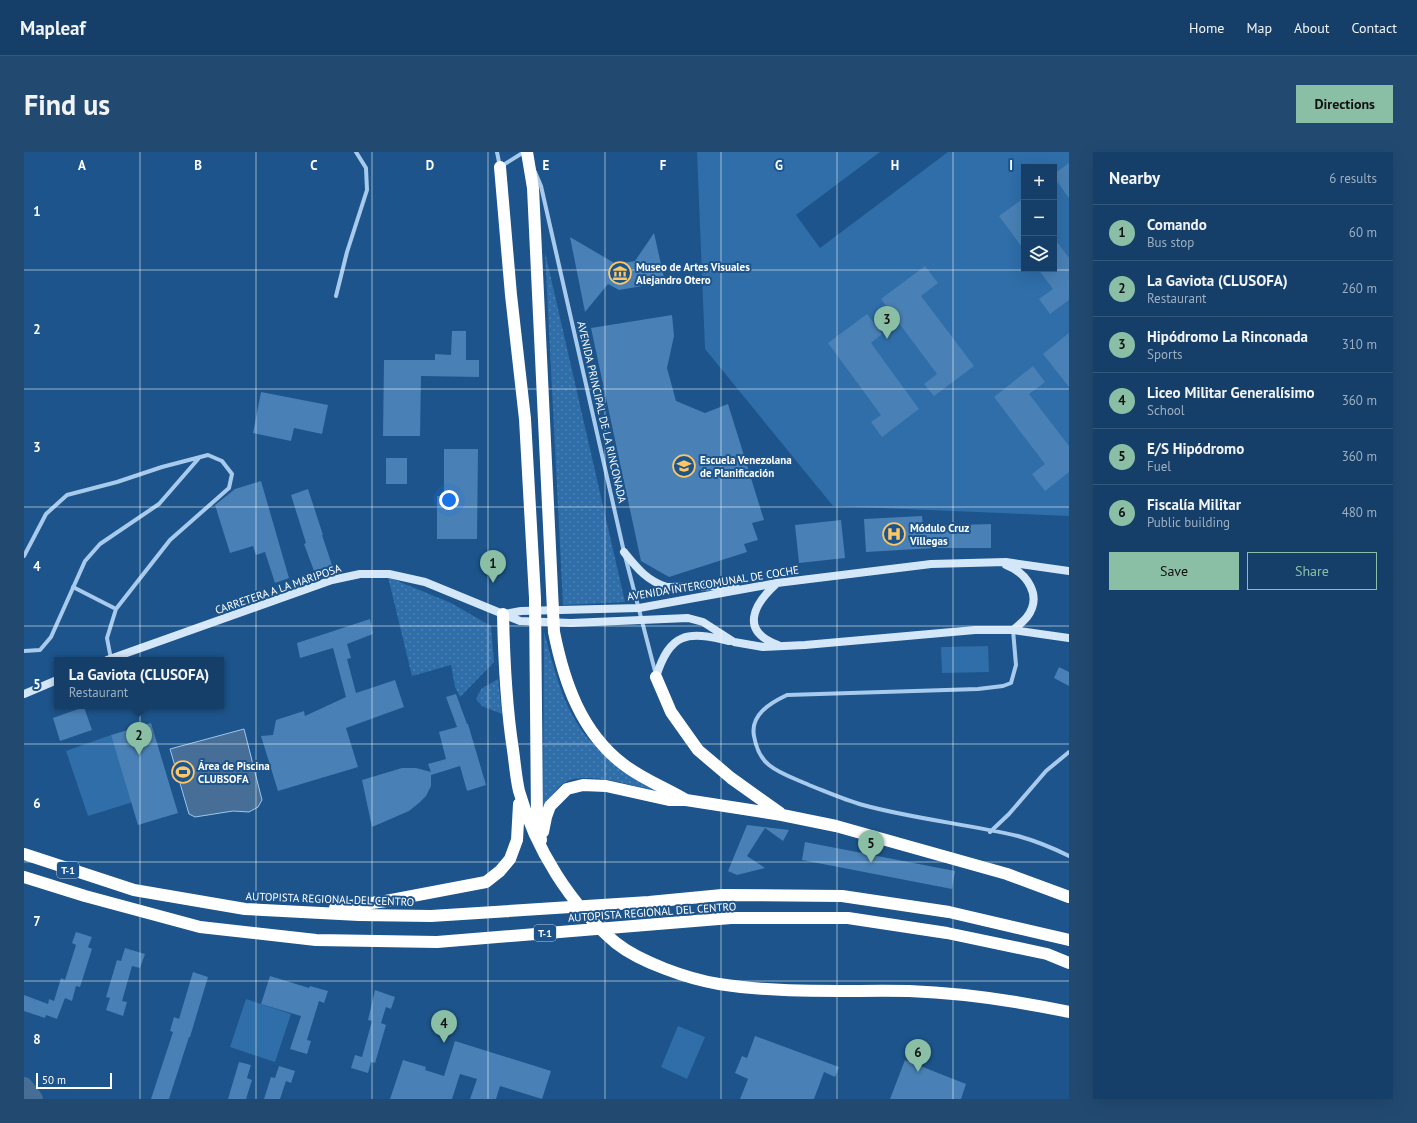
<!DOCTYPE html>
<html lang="en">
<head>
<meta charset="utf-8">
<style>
  body { margin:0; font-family:"PT Sans",sans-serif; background:#224a71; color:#f1f3f6 }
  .controls { position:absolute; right:12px; top:12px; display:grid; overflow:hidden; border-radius:0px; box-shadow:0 4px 16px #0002 }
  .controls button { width:36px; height:36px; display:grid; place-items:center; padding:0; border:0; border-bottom:1px solid #34587c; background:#153f68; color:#f1f3f6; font:20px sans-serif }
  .scale { position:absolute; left:12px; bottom:10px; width:76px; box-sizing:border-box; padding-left:4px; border:2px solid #fff; border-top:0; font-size:11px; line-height:14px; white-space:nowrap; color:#fff; -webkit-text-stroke:3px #1c548b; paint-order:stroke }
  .you { position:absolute; left:425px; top:348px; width:14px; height:14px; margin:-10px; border:3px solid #fff; border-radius:50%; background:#1a73e8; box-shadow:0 0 0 6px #1a73e833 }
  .badge { display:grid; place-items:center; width:26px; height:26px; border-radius:50%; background:#8abfa5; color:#111; font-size:13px; font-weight:700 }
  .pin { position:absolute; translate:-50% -33px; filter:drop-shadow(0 1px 2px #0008) }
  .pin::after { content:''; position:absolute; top:21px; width:14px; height:12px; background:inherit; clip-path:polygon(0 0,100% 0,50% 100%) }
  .popup { position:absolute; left:30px; top:505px; width:170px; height:52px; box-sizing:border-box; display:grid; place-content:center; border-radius:0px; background:#153f68; filter:drop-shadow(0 1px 3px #0005); font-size:13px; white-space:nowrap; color:#9dafc0 }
  .popup b { font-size:15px; color:#f1f3f6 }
  .popup::after { content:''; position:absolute; left:50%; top:100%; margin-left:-8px; border:8px solid transparent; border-top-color:#153f68 }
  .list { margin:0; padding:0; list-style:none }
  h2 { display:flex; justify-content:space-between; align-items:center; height:52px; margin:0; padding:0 16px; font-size:17px }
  h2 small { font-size:13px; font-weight:400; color:#9dafc0 }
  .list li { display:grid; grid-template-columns:26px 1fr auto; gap:12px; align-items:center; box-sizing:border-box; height:56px; padding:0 16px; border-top:1px solid #34587c }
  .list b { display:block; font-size:15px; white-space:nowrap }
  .list p { margin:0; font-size:13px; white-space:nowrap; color:#9dafc0 }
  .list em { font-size:13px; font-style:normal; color:#9dafc0 }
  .actions { display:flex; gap:8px; padding:12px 16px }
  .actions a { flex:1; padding:9px 0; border:1px solid #8abfa5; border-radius:0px; text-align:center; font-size:14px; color:#8abfa5 }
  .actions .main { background:#8abfa5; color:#111 }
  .icon { flex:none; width:22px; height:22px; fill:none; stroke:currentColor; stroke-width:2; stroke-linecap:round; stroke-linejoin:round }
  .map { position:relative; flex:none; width:1045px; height:947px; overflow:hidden; border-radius:0px }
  header { display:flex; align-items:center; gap:24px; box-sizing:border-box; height:56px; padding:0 20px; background:#153f68; border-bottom:1px solid #34587c }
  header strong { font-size:19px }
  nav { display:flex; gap:22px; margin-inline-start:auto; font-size:14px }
  .intro { display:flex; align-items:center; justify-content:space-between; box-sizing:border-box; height:96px; padding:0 24px }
  h1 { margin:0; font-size:28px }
  .button { padding:10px 18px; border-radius:0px; background:#8abfa5; color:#111; font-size:14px; font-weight:700 }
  main { display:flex; gap:24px; padding:0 24px }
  aside { flex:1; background:#153f68; border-radius:0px; box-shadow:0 4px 16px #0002 }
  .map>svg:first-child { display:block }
  .grass { fill:url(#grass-dots) }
  .garden { fill:#2f6ea9; fill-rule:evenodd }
  .water { fill:#466e96; stroke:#9bc7ef }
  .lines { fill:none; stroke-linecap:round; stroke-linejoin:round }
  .river { stroke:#466e96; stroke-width:18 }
  .building { fill:#4980b5 }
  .street { stroke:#a8cbed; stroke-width:4 }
  .secondary { stroke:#d4e7f9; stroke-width:8 }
  .highway { stroke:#fff; stroke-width:12 }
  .grid { fill:none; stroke:#fff; stroke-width:1; stroke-opacity:0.55 }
  .labels { text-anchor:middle; stroke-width:4; stroke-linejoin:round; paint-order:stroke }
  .shield { fill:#1c548b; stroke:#bbccdc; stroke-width:1 }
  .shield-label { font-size:10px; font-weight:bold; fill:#fff }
  .poi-label { font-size:11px; font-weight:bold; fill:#fff; stroke:#1c548b; text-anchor:start }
  .street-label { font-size:11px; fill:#fff; stroke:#1c548b }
  .grid-label { font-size:13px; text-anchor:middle; font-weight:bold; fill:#fff; stroke:#1c548b; stroke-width:4; stroke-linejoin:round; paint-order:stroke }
</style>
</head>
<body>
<header>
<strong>Mapleaf</strong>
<nav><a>Home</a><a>Map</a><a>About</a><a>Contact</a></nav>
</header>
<div class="intro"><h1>Find us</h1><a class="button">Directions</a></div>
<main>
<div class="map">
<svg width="1045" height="947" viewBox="0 0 1045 947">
  <defs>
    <pattern id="grass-dots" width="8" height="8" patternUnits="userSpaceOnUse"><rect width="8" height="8" fill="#2f6ea9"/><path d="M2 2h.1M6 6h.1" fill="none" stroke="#4e84b6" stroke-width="1.8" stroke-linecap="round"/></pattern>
  </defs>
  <rect width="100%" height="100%" fill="#1c548b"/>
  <path class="grass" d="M521 100 601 450 539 453Z
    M364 425 427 451 467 474 470 510 436 545 431 535 427 513 388 524Z
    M520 480C533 526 542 572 582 604 599 618 620 629 638 641 612 635 573 621 546 628 534 632 526 647 519 657Z
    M474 527 478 562 458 554 452 547 457 537Z"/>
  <path class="garden" d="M673 0H856L772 63 796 96 924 0H1045V364L809 354 681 197ZM1000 15H1030V117H1000Z
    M964 494 965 520 918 521 917 495Z
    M87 583 109 650 64 664 42 599Z
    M222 847 267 862 251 910 206 895Z
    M654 874 681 885 663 927 637 915Z"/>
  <path class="water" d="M220 577 238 648 234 655 225 660 209 659 171 665 165 662 146 597Z"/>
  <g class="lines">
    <path class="river" d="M0 934 10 947"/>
  </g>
  <path class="building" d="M1045 11V46L1030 25V22Z
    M1000 46V98L975 64Z
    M630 81 641 130 595 138 584 132 561 160 546 85 592 112 611 109Z
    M1030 86 1045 106V148L1026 162 1015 147 1029 137 1014 117H1030Z
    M901 114 914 131 897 144 950 214 910 244 900 232 913 222 857 147Z
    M843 162 858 182 847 191 895 257 858 285 847 270 857 263 804 191Z
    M648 163 650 184 643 216 652 249 681 261 704 252 740 368 728 371 734 388 720 392 723 400 645 425 617 409 567 176Z
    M428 179H442V208H455V225L397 224 396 284H359L360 208H411V202L427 203Z
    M1045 181V235L1019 202Z
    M1009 214 1021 230 1005 242 1045 294V320L1021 339 1008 322 1021 312 970 245Z
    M237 240 304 253 298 282 270 276 267 289 229 281Z
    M420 297H454L453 387H413V344H420Z
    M362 306H383V332H362Z
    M237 329 265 426 251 431 241 400 232 403 229 394 206 401 191 353 211 337Z
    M284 337 299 383H298L308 413 290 419 280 392 282 391 267 343Z
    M898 364 899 374 967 372V396H911L842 400 840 367Z
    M817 368 821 406 775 411 771 373Z
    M346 467 349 482 323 492 327 506 323 507 332 541 371 528 380 555 322 576 334 615 254 639 237 584 249 583 252 568 280 559 281 564 322 545 309 496 276 506 273 491Z
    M1035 515 1045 520V534L1030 526Z
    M432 542 443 572H444L462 633 443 639 436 614 407 623V634L402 644 395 651 385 659 348 675 338 628 378 616H392L407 620 404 612 422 607 415 580 433 575 422 545Z
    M60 555 68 578 36 589 29 566Z
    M127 571 154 661 114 673 87 583Z
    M723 673 765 678 759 689 741 676 723 704 741 716 713 723 704 719Z
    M781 690 931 719 928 737 778 708Z
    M52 780 68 785 64 795 68 797 56 835 52 834 48 849 41 846 33 867 22 863 21 866 0 859V843L24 852 25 847 30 849 37 826 41 828 52 793 48 791Z
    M101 796 121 802 116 816 108 814 98 849 103 850 99 864 82 858 86 846 82 845 93 808 97 809Z
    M169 820 184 825 166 885H165L145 947H127L149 880 146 879 150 865 155 867Z
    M246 824 285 836 286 834 304 839 300 851 295 849 283 888 287 889 283 902 266 897 277 864 237 852Z
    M351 838 371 845 367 857 362 855 357 871 362 873 351 911 347 910 344 921 327 916 331 903 338 905 348 869 344 868Z
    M731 884 815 915 811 925 800 920 790 947H716L724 927 711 921 718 904 723 906Z
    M431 889 527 919 518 947 476 934 472 947H446L453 927 436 922 428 947H366L379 908 402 915 401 918 420 924Z
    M881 908 942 932 937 947H866Z
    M215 910 227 913 223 926 228 928 222 947H204Z
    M255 914 271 919 267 931 262 929 256 947H240L247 925 251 926Z"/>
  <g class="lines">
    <path class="street" d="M473 0 476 15 500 0
      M511 20 517 34 600 400 632 523
      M312 144 323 100 343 38 342 16 332 0
      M0 404 22 362 43 343 93 330 138 315 184 303 198 309 208 322 205 336 146 388 92 457 83 486 87 507
      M49 435 92 457
      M989 478 992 513 987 531 979 534 954 537 763 543C746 551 726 563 730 584 732 595 736 606 745 613 756 622 772 627 785 633 803 640 821 648 839 653 890 667 943 672 994 684 1012 689 1029 696 1045 704
      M0 499 16 498 27 485 61 409 76 392 135 352 175 306
      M966 680 985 662 1022 619 1045 600"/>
    <path class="secondary" d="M600 400C613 416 623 429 643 435L699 434 712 436
      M982 413C1003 421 1019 444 1003 465 999 470 994 474 989 478
      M752 432C730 452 715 479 754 493
      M480 462 497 459 615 456 753 431 907 412 982 410 1045 419
      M83 508 308 428 336 422H365L401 430 496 469 547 471 664 466 679 470 710 490 739 495 781 493 951 478H989L1045 486
      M632 525C646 480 663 479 705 489
      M0 542 33 528"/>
    <path class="highway" d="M503 0 509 36 530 480C540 530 557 580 599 612 618 627 642 636 662 648
      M476 15 487 143 501 267 511 446 513 665 517 688
      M479 462C480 508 482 553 489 598 491 612 492 626 495 639 511 696 546 753 592 791 616 810 664 827 695 832 758 842 822 838 885 839 939 841 993 849 1045 860
      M632 525 647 560 674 598 707 626 756 661
      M519 680 522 665 526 654 543 637 559 633 582 634 645 648H662L758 663 812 674 983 722 1045 745
      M0 702 110 738 221 757 335 763 407 764 625 750 698 743 818 744 925 760 1045 788
      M0 725 61 744 176 775 292 788 413 790 707 766H824L923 781 1023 802 1045 811
      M311 756 362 749 462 730 476 719 486 707 493 688 495 652"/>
  </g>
  <path class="grid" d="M116 0V947M232 0V947M348 0V947M464 0V947M581 0V947M697 0V947M813 0V947M929 0V947M0 118H1045M0 237H1045M0 355H1045M0 474H1045M0 592H1045M0 710H1045M0 829H1045"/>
  <defs>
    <g id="museum-ring" transform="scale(1.15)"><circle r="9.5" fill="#1c548b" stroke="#fdc765" stroke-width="1.5"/><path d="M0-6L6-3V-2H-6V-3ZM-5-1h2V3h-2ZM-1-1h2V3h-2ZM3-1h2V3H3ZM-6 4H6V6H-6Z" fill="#fdc765"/></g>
    <g id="university-ring" transform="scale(1.15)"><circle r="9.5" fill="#1c548b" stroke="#fdc765" stroke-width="1.5"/><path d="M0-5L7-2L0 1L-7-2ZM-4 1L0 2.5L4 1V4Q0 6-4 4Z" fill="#fdc765"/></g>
    <g id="hospital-ring" transform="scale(1.15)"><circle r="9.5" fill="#1c548b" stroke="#fdc765" stroke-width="1.5"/><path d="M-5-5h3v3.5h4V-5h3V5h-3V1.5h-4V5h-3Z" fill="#fdc765"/></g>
    <g id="stadium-ring" transform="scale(1.15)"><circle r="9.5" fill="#1c548b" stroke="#fdc765" stroke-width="1.5"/><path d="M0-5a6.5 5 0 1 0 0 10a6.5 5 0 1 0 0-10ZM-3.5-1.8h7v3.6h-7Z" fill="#fdc765"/></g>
  </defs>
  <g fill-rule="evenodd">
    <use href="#museum-ring" x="596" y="121"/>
    <use href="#university-ring" x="660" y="314"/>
    <use href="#hospital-ring" x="870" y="382"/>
    <use href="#stadium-ring" x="159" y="620"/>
  </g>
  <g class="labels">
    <g class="shield">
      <rect x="33" y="710" width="22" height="16" rx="3"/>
      <rect x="510" y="773" width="22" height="16" rx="3"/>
    </g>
    <g class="shield-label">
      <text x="44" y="722">T-1</text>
      <text x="521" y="785">T-1</text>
    </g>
    <g class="poi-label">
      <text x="612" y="119">Museo de Artes Visuales<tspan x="612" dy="13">Alejandro Otero</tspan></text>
      <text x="676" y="312">Escuela Venezolana<tspan x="676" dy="13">de Planificación</tspan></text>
      <text x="886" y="380">Módulo Cruz<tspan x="886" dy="13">Villegas</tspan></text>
      <text x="174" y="618">Área de Piscina<tspan x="174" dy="13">CLUBSOFA</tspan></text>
    </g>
    <g class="street-label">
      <text transform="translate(578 260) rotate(77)" y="4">AVENIDA PRINCIPAL DE LA RINCONADA</text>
      <text transform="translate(689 431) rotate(-9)" y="4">AVENIDA INTERCOMUNAL DE COCHE</text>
      <text transform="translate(254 437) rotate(-19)" y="4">CARRETERA A LA MARIPOSA</text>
      <text transform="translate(306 747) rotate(2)" y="4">AUTOPISTA REGIONAL DEL CENTRO</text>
      <text transform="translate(628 760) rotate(-4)" y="4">AUTOPISTA REGIONAL DEL CENTRO</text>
    </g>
  </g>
  <g class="grid-label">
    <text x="58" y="18">A</text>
    <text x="174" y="18">B</text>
    <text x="290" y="18">C</text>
    <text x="406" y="18">D</text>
    <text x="522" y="18">E</text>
    <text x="639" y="18">F</text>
    <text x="755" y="18">G</text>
    <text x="871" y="18">H</text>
    <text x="987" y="18">I</text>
    <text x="13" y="64">1</text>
    <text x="13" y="182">2</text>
    <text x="13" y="300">3</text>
    <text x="13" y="419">4</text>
    <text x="13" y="537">5</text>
    <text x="13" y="656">6</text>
    <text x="13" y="774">7</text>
    <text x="13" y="892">8</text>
  </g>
</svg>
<div class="controls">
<button>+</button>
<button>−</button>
<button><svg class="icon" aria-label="layers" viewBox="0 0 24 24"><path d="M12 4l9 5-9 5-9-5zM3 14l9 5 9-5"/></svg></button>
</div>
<div class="scale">50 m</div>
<div class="you"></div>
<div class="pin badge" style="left:469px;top:431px">1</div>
<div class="pin badge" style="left:115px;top:603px">2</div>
<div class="popup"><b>La Gaviota (CLUSOFA)</b>Restaurant</div>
<div class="pin badge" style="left:863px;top:187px">3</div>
<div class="pin badge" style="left:420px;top:891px">4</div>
<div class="pin badge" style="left:847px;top:711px">5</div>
<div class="pin badge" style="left:894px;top:920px">6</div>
</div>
<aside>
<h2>Nearby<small>6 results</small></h2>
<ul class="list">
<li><span class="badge">1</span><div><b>Comando</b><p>Bus stop</p></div><em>60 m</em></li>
<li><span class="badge">2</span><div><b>La Gaviota (CLUSOFA)</b><p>Restaurant</p></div><em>260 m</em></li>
<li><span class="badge">3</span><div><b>Hipódromo La Rinconada</b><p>Sports</p></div><em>310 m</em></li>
<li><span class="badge">4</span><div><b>Liceo Militar Generalísimo</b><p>School</p></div><em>360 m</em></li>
<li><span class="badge">5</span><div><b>E/S Hipódromo</b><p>Fuel</p></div><em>360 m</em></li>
<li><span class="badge">6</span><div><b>Fiscalía Militar</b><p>Public building</p></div><em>480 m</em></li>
</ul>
<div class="actions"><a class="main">Save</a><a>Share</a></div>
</aside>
</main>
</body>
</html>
